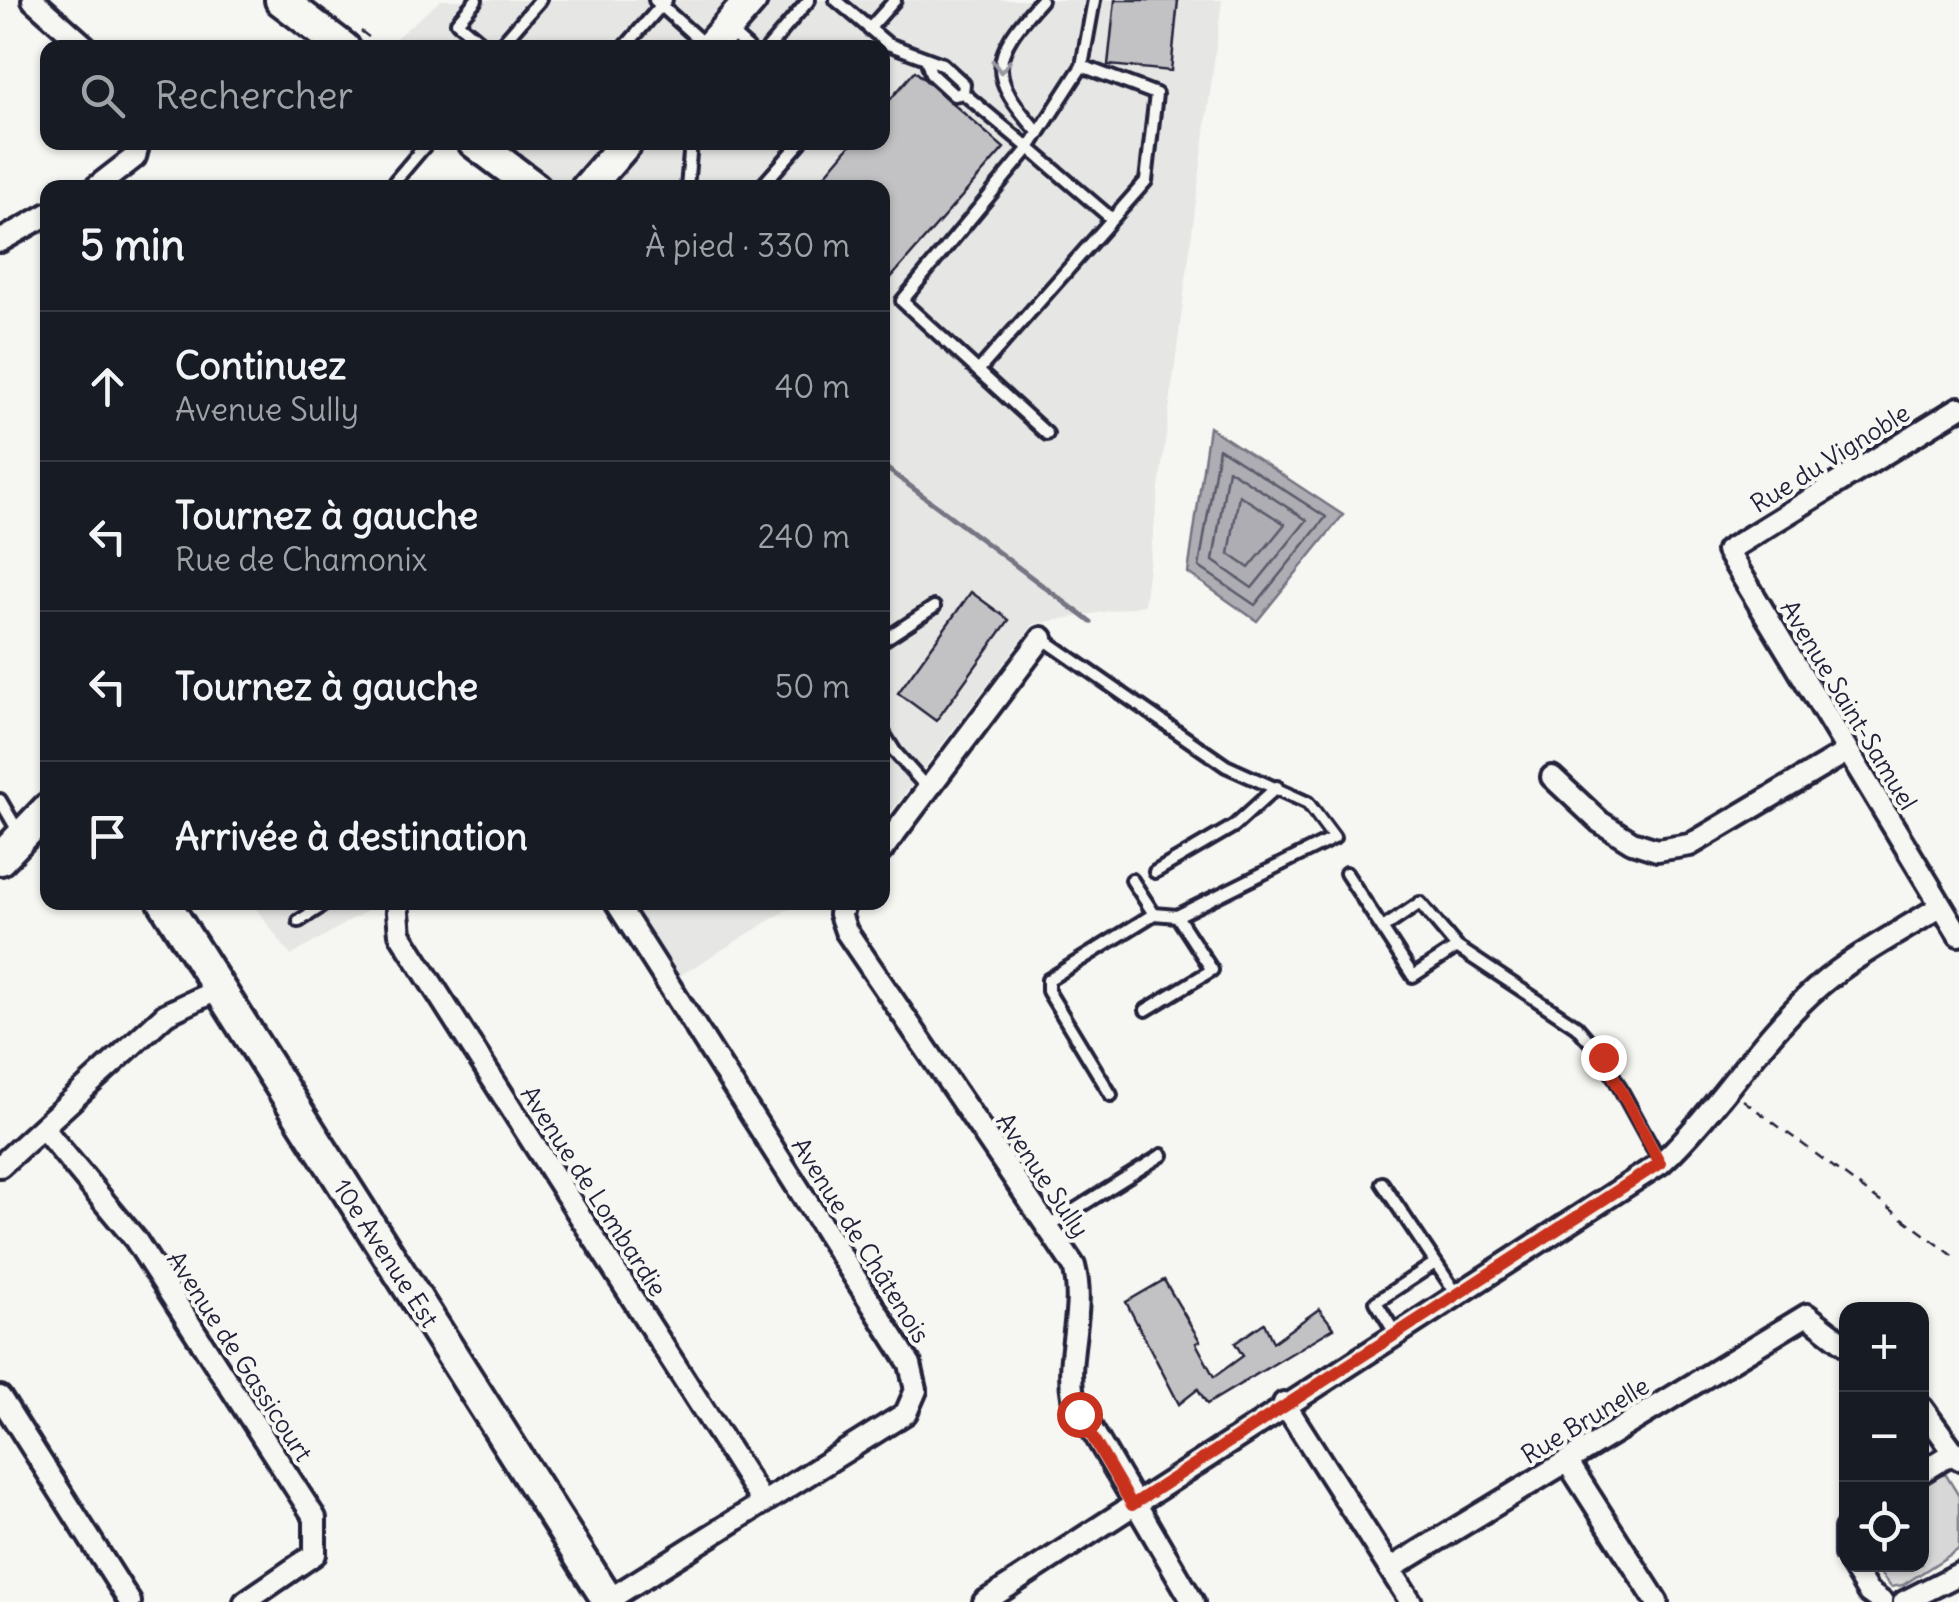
<!DOCTYPE html>
<html lang="fr">
<head>
<meta charset="utf-8">
<style>
  body { margin:0; font-family:Delius,sans-serif; background:#242831; color:#f1f3f6 }
  .controls { position:absolute; right:30px; bottom:30px; display:grid; overflow:hidden; border-radius:20px; box-shadow:0 2px 8px #0004 }
  .controls button { width:90px; height:90px; display:grid; place-items:center; padding:0; border:0; border-bottom:2px solid #363941; background:#171b24; color:#f1f3f6; font:50px sans-serif }
  .stop { position:absolute; width:30px; height:30px; margin:-22px; border:8px solid #c8321e; border-radius:50%; background:#fff }
  .stop.end { background:#c8321e; border-color:#fff; box-shadow:0 2px 10px #0008 }
  .list { margin:0; padding:0; list-style:none }
  h2 { display:flex; justify-content:space-between; align-items:center; height:130px; margin:0; padding:0 40px; font-size:42px }
  h2 small { font-size:32px; font-weight:400; color:#9ea1a6 }
  .list li { display:grid; grid-template-columns:65px 1fr auto; gap:30px; align-items:center; box-sizing:border-box; height:150px; padding:0 40px; border-top:2px solid #363941 }
  .list b { display:block; font-size:38px; white-space:nowrap }
  .list p { margin:0; font-size:32px; white-space:nowrap; color:#9ea1a6 }
  .list em { font-size:32px; font-style:normal; color:#9ea1a6 }
  .icon { flex:none; width:55px; height:55px; fill:none; stroke:currentColor; stroke-width:2; stroke-linecap:round; stroke-linejoin:round }
  .map { position:relative; flex:none; width:1959px; height:1602px; overflow:hidden }
  .search { position:absolute; background:#171b24; box-shadow:0 2px 8px #0004; left:40px; top:40px; width:850px; height:110px; display:flex; align-items:center; gap:25px; box-sizing:border-box; padding:0 35px; border-radius:20px; color:#9ea1a6; font-size:38px }
  .panel { position:absolute; background:#171b24; box-shadow:0 2px 8px #0004; left:40px; top:180px; width:850px; height:730px; border-radius:20px }
  .map>svg:first-child { display:block }
  .built { fill:#e6e6e4 }
  .green { fill:#d7d7d7; stroke:#7c7c89; stroke-width:2.5 }
  .water { fill:#adadb3; stroke:#757583; stroke-width:2.5 }
  .lines { fill:none; stroke-linecap:round; stroke-linejoin:round }
  .shore { stroke:#5a5a6b; stroke-width:2.5 }
  .stream { stroke:#757583; stroke-width:5 }
  .building { fill:#c2c2c4; stroke:#22223b; stroke-width:2.5 }
  .lane-casing { stroke:#22223b; stroke-width:18 }
  .street-casing { stroke:#22223b; stroke-width:28 }
  .secondary-casing { stroke:#22223b; stroke-width:38 }
  .path { stroke:#22223b; stroke-width:2.5; stroke-dasharray:10 8; stroke-linecap:butt }
  .lane { stroke:#f6f6f2; stroke-width:10 }
  .street { stroke:#f6f6f2; stroke-width:20 }
  .secondary { stroke:#f6f6f2; stroke-width:30 }
  .oneway { stroke:#9797a0 }
  .route { stroke:#c8321e; stroke-width:12 }
  .labels { text-anchor:middle; stroke-width:8; stroke-linejoin:round; paint-order:stroke }
  .street-label { font-size:25px; fill:#22223b; stroke:#f6f6f2 }
</style>
</head>
<body>
<div class="map">
<svg width="1959" height="1602" viewBox="0 0 1959 1602">
  <rect width="100%" height="100%" fill="#f6f6f2"/>
  <filter id="ink" filterUnits="userSpaceOnUse"><feTurbulence type="fractalNoise" baseFrequency=".01" numOctaves="2"/><feDisplacementMap in="SourceGraphic" scale="20" xChannelSelector="R" yChannelSelector="G"/><feConvolveMatrix kernelMatrix="1 2 1 2 8 2 1 2 1" color-interpolation-filters="sRGB"/></filter>
  <g filter="url(#ink)">
    <path class="built" d="M441 0H1222L1144 605 1034 624 883 822 882 188 535 187 474 143 882 142V48H384Z
      M252 903H379L291 956Z
      M616 903H798L668 983Z"/>
    <path class="green" d="M1938 1475H1946L1959 1496V1549L1903 1585 1891 1587 1873 1565 1922 1564V1485Z"/>
    <path class="water" d="M1209 427 1343 515 1257 621 1188 573Z"/>
    <g class="lines">
      <path class="shore" d="M1219 448 1326 517 1255 605 1199 567Z
        M1228 469 1307 520 1252 588 1213 561Z
        M1239 495 1285 524 1249 568 1229 554Z"/>
      <path class="stream" d="M882 465 1091 622"/>
    </g>
    <path class="building" d="M1115 0H1178L1171 71 1108 65Z
      M915 71 1004 148 882 288V188H814L853 142H882V109Z
      M971 592 1009 620 936 721 898 693Z
      M1164 1280 1200 1341 1196 1343 1214 1377 1243 1356 1235 1343 1264 1323 1273 1342 1319 1309 1334 1328 1207 1404 1198 1389 1179 1404 1126 1302Z"/>
    <g class="lines">
      <g class="lane-casing">
        <path id="lane" d="M476 0 457 22 488 48
          M655 0 706 46
          M836 0 888 44 942 64 964 84 963 93
          M869 29 895 0
          M730 32 748 48
          M498 48 540 0
          M624 48 666 0
          M768 48 809 0
          M927 61 931 74 954 95 963 93 1029 148 902 301 1047 434
          M1082 66 1094 0
          M1039 133C986 75 990 57 1041 0
          M389 188 428 142
          M687 188 691 142
          M760 188 801 142
          M978 371 1146 181 1156 94 1082 66 1029 148 1112 219
          M1042 638 1226 766 1308 803 1334 838 1177 916 1154 914 1048 980V991L1111 1095
          M882 641 934 607
          M882 731 895 752 928 789
          M0 800 18 831
          M1155 872 1234 826 1277 787
          M1346 873 1413 976 1457 947 1576 1026 1603 1057 1661 1163
          M1132 880 1154 914
          M299 921 328 902
          M1383 928 1420 903 1457 947
          M1146 1010 1212 970 1177 916
          M1382 1183 1456 1293
          M1049 1226 1162 1155
          M1395 1333 1376 1302 1435 1263"/>
      </g>
      <g class="street-casing">
        <path id="street" d="M33 0 87 48
          M95 188 135 157 139 142
          M0 241 48 214
          M1959 408 1727 551 1959 935
          M1552 777 1600 822 1632 842 1657 850 1690 845 1848 751
          M882 850 1042 638
          M397 902 400 934 763 1503
          M846 902 840 914 846 931 1074 1266C1086 1310 1065 1353 1073 1397L1193 1602
          M43 1128 135 1239 315 1518V1554L245 1602
          M0 1166 166 1014 217 990
          M0 1397 130 1602
          M1284 1403 1411 1602
          M1922 1408 1959 1459
          M1567 1461 1657 1602
          M1922 1472 1955 1452
          M1846 1529V1554
          M1851 1564 1868 1592 1882 1602
          M1390 1569 1807 1315 1846 1345
          M605 1602 906 1413 916 1390 910 1364 616 902
          M984 1602 1661 1163C1719 1109 1759 1038 1819 986 1855 955 1901 932 1941 906
          M1904 1602 1959 1574"/>
      </g>
      <g class="secondary-casing">
        <path id="secondary" d="M281 0 344 48
          M709 48 751 0
          M474 142 535 188
          M587 188 627 142
          M0 859 48 809
          M164 902 609 1602"/>
      </g>
      <path class="path" d="M361 31 383 48
        M1743 1100 1959 1260"/>
      <use href="#lane" class="lane"/>
      <use href="#street" class="street"/>
      <use href="#secondary" class="secondary"/>
    </g>
    <defs><path id="oneway-chevron" d="M-2-3.5L2.5 0L-2 3.5" fill="none" stroke-width="1.6" stroke-linecap="round" stroke-linejoin="round" transform="scale(2.5)"/></defs>
    <use class="oneway" href="#oneway-chevron" transform="translate(1001 66) rotate(92)"/>
  </g>
  <g class="lines" filter="url(#ink)">
    <path class="route" d="M1079 1414 1132 1505 1660 1163 1603 1057"/>
  </g>
  <g class="labels">
    <g class="street-label">
      <text transform="translate(1830 458) rotate(-32)" y="9">Rue du Vignoble</text>
      <text transform="translate(1849 705) rotate(59)" y="9">Avenue Saint-Samuel</text>
      <text transform="translate(1043 1175) rotate(56)" y="9">Avenue Sully</text>
      <text transform="translate(594 1191) rotate(57)" y="9">Avenue de Lombardie</text>
      <text transform="translate(861 1240) rotate(58)" y="9">Avenue de Châtenois</text>
      <text transform="translate(386 1253) rotate(57)" y="9">10e Avenue Est</text>
      <text transform="translate(240 1356) rotate(57)" y="9">Avenue de Gassicourt</text>
      <text transform="translate(1585 1420) rotate(-31)" y="9">Rue Brunelle</text>
    </g>
  </g>
</svg>
<div class="controls">
<button>+</button>
<button>−</button>
<button><svg class="icon" aria-label="locate" viewBox="0 0 24 24"><circle cx="12" cy="12" r="6"/><path d="M12 2v4M12 18v4M2 12h4M18 12h4"/></svg></button>
</div>
<div class="stop" style="left:1079px;top:1414px"></div>
<div class="stop end" style="left:1603px;top:1057px"></div>
<div class="search"><svg class="icon" aria-label="search" viewBox="0 0 24 24"><circle cx="10" cy="10" r="6"/><path d="M15 15l6 6"/></svg>Rechercher</div>
<section class="panel">
<h2>5 min<small>À pied · 330 m</small></h2>
<ul class="list">
<li><svg class="icon" aria-label="ahead" viewBox="0 0 24 24"><path d="M12 20V5M6 11l6-6 6 6"/></svg><div><b>Continuez</b><p>Avenue Sully</p></div><em>40 m</em></li>
<li><svg class="icon" aria-label="left" viewBox="0 0 24 24"><path d="M17 20v-9H6M10 6l-5 5 5 5"/></svg><div><b>Tournez à gauche</b><p>Rue de Chamonix</p></div><em>240 m</em></li>
<li><svg class="icon" aria-label="left" viewBox="0 0 24 24"><path d="M17 20v-9H6M10 6l-5 5 5 5"/></svg><div><b>Tournez à gauche</b></div><em>50 m</em></li>
<li><svg class="icon" aria-label="arrive" viewBox="0 0 24 24"><path d="M6 21V4h12l-3 4 3 4H6"/></svg><div><b>Arrivée à destination</b></div></li>
</ul>
</section>
</div>
</body>
</html>
